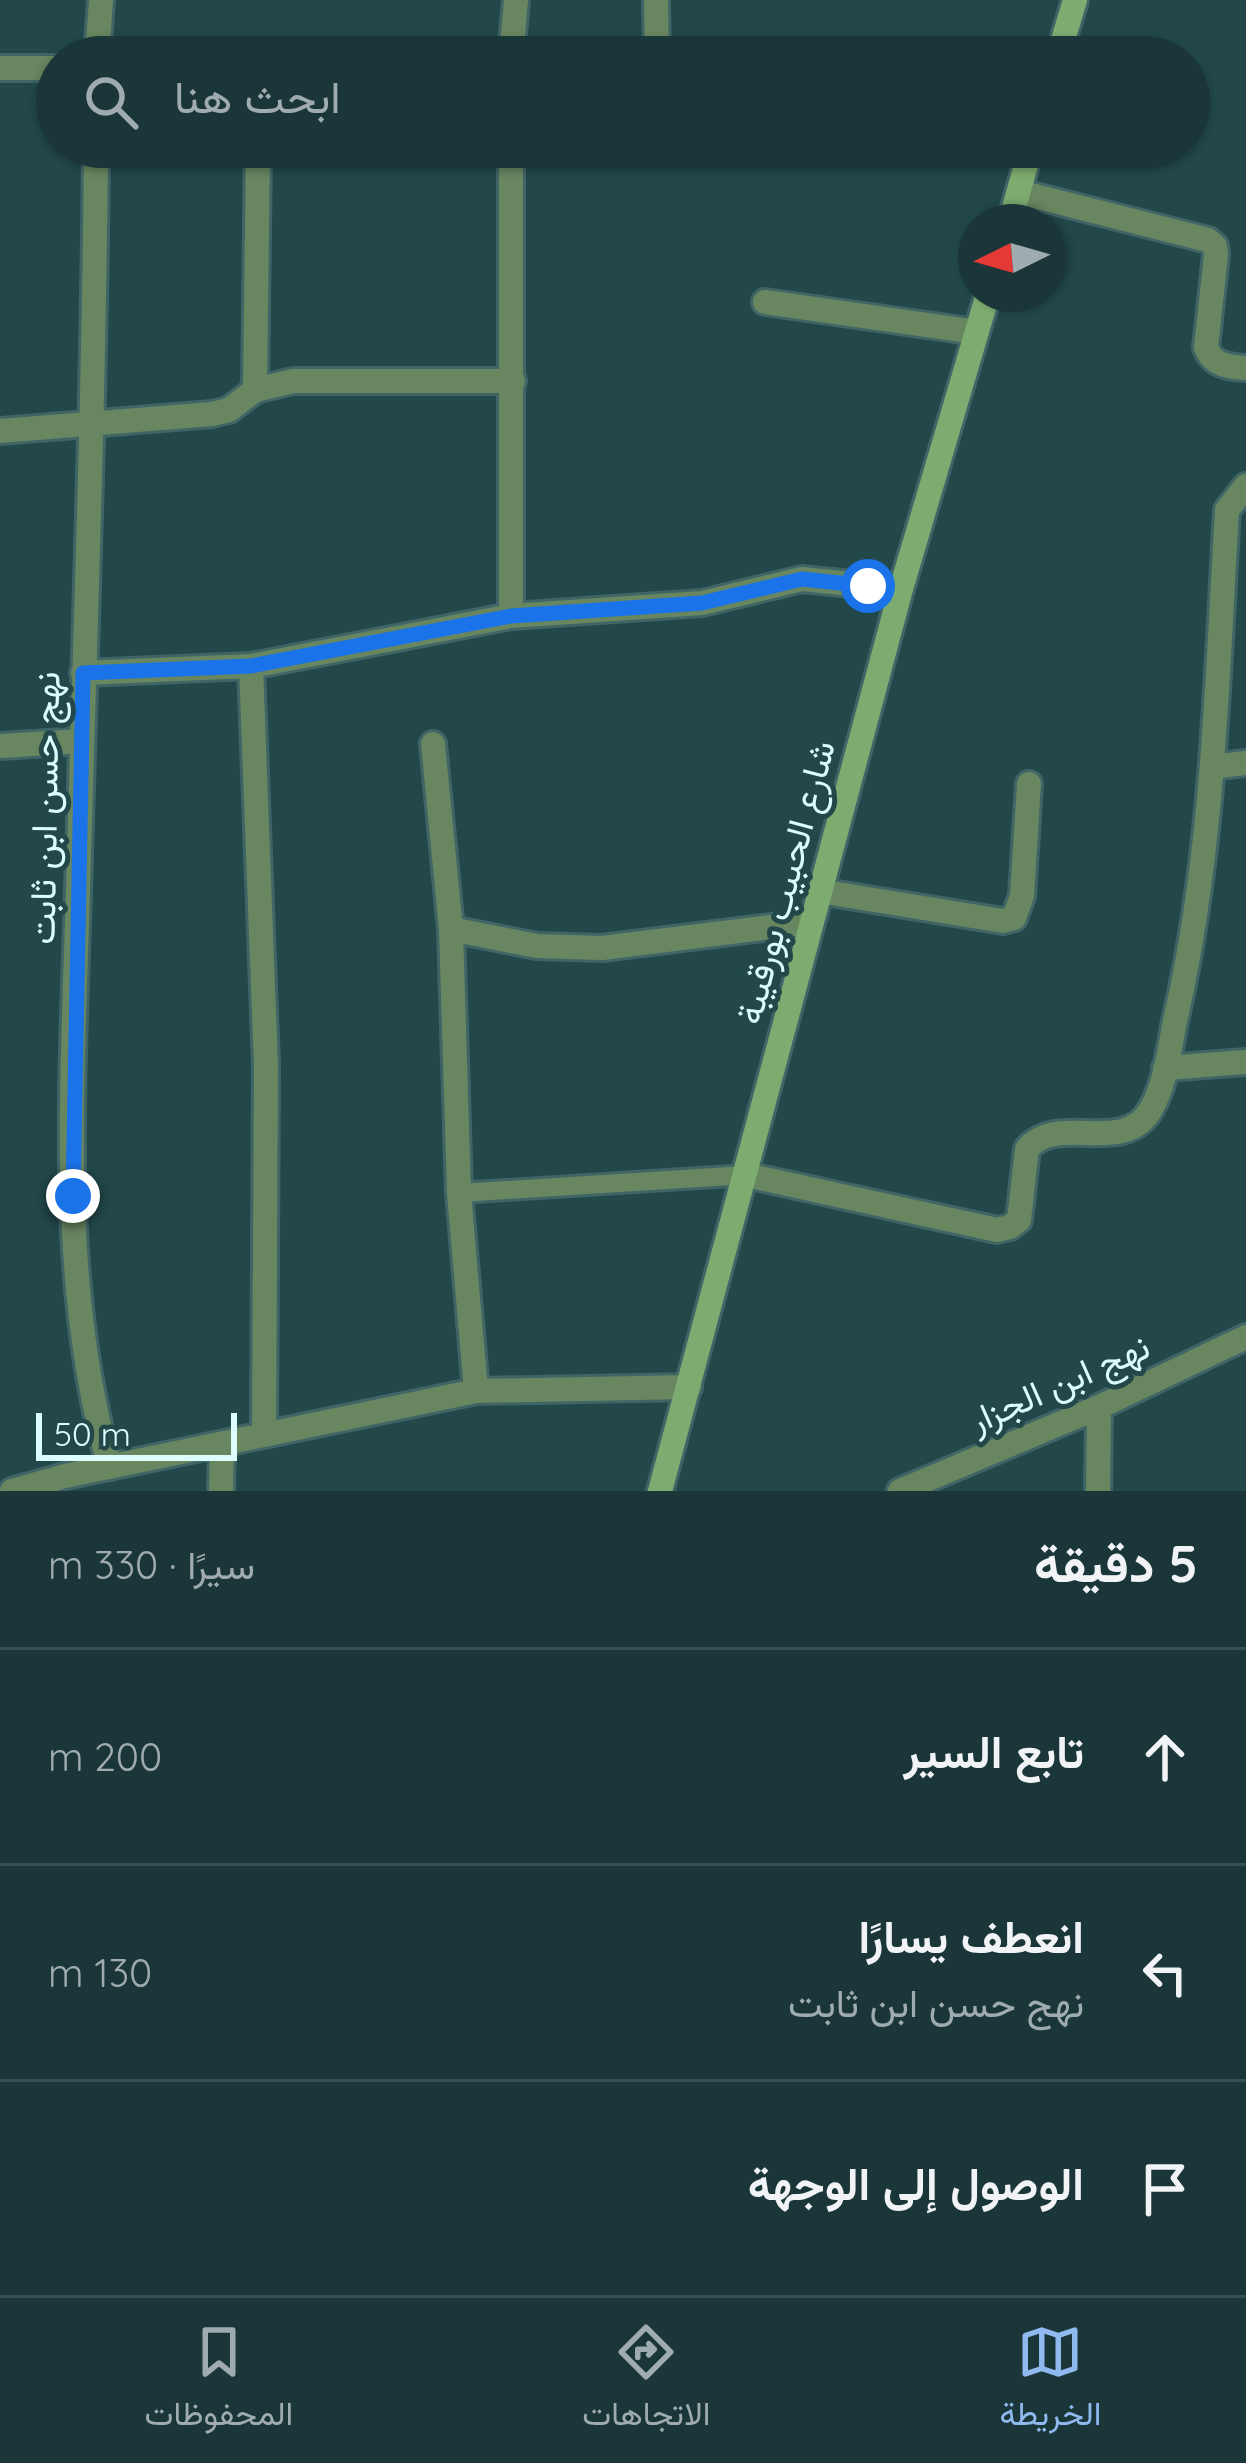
<!DOCTYPE html>
<html lang="ar">
<head>
<meta charset="utf-8">
<style>
  body { margin:0; font-family:Quicksand,Vazirmatn,sans-serif; background:#274143; color:#f1f3f6; direction:rtl }
  .compass { position:absolute; left:958px; top:204px; width:108px; height:108px; border-radius:50%; background:#1a3638; box-shadow:0 3px 9px #0004; rotate:265deg }
  .scale { position:absolute; left:36px; bottom:30px; width:201px; box-sizing:border-box; padding-left:12px; border:6px solid #dcfcfd; border-top:0; font-size:33px; line-height:42px; white-space:nowrap; color:#dcfcfd; -webkit-text-stroke:9px #22484a; paint-order:stroke }
  .stop { position:absolute; width:36px; height:36px; margin:-27px; border:9px solid #1a73e8; border-radius:50%; background:#fff }
  .stop.end { background:#1a73e8; border-color:#fff; box-shadow:0 3px 12px #0008 }
  .list { margin:0; padding:0; list-style:none }
  h2 { display:flex; justify-content:space-between; align-items:center; height:156px; margin:0; padding:0 48px; font-size:51px }
  h2 small { font-size:39px; font-weight:400; color:#9fabae }
  .list li { display:grid; grid-template-columns:78px 1fr auto; gap:36px; align-items:center; box-sizing:border-box; height:216px; padding:0 48px; border-top:3px solid #385053 }
  .list b { display:block; font-size:45px; white-space:nowrap }
  .list p { margin:0; font-size:39px; white-space:nowrap; color:#9fabae }
  .list em { font-size:39px; font-style:normal; color:#9fabae }
  .icon { flex:none; width:66px; height:66px; fill:none; stroke:currentColor; stroke-width:2; stroke-linecap:round; stroke-linejoin:round }
  .map { position:relative; flex:none; width:1246px; height:1491px; overflow:hidden; direction:ltr }
  .search { position:absolute; background:#1a3638; box-shadow:0 3px 9px #0004; left:36px; right:36px; top:36px; height:132px; display:flex; align-items:center; gap:30px; box-sizing:border-box; padding:0 42px; border-radius:66px; color:#9fabae; font-size:45px }
  .sheet { height:804px; background:#1a3638 }
  nav { display:flex; justify-content:space-around; align-items:center; box-sizing:border-box; height:168px; border-top:3px solid #385053; background:#1a3638; font-size:33px; color:#9fabae }
  nav a { display:grid; justify-items:center; gap:6px }
  nav .on { color:#90b9f0 }
  .map>svg:first-child { display:block }
  .lines { fill:none; stroke-linecap:round; stroke-linejoin:round }
  .pedestrian-casing { stroke:#406567; stroke-width:24 }
  .minor-casing { stroke:#406567; stroke-width:30 }
  .secondary-casing { stroke:#406567; stroke-width:30 }
  .pedestrian { stroke:#688660; stroke-width:18 }
  .minor { stroke:#688660; stroke-width:24 }
  .secondary { stroke:#7dac70; stroke-width:24 }
  .route { stroke:#1a73e8; stroke-width:15 }
  .labels { text-anchor:middle; stroke-width:10; stroke-linejoin:round; paint-order:stroke }
  .street-label { font-size:36px; fill:#dcfcfd; stroke:#22484a }
</style>
</head>
<body>
<div class="map">
<svg width="1246" height="1491" viewBox="0 0 1246 1491">
  <rect width="100%" height="100%" fill="#22484a"/>
  <g class="lines">
    <g class="pedestrian-casing">
      <path id="pedestrian" d="M459 1193 746 1175"/>
    </g>
    <g class="minor-casing">
      <path id="minor" d="M656 0 657 57
        M97 57 101 0
        M511 57 516 0
        M0 68H57
        M96 147C94 395 85 642 78 890 73 1078 57 1286 110 1467
        M1019 192 1208 240 1215 246 1216 255 1206 347C1212 365 1228 367 1246 368
        M765 302 976 332
        M255 390 258 147
        M0 431 212 414 229 410 255 390 293 381H513
        M511 616V147
        M251 666 266 1066 264 1435
        M83 673 251 666 511 616 702 603 802 579 901 589
        M433 744 451 929 459 1193 476 1391
        M0 746 82 741
        M1212 767 1246 763
        M819 891 1003 921 1014 918 1022 896 1029 784
        M451 929 537 946 602 948 811 922
        M1165 1068 1246 1062
        M746 1175 997 1230 1010 1227 1019 1220 1027 1149C1057 1112 1124 1157 1151 1109 1167 1082 1170 1042 1177 1012 1214 847 1217 678 1227 510L1246 486
        M12 1491 65 1476 476 1391 689 1387
        M221 1491 222 1444
        M900 1491 1099 1407 1246 1337
        M1098 1491 1099 1407"/>
    </g>
    <g class="secondary-casing">
      <path id="secondary" d="M1058 57 1075 0
        M1010 222 1031 147
        M660 1491 901 589 988 294"/>
    </g>
    <use href="#pedestrian" class="pedestrian"/>
    <use href="#minor" class="minor"/>
    <use href="#secondary" class="secondary"/>
  </g>
  <g class="lines">
    <path class="route" d="M73 1196 83 673 251 666 511 616 702 603 802 579 868 586"/>
  </g>
  <g class="labels">
    <g class="street-label">
      <text transform="translate(44 808) rotate(-89)" y="13">نهج حسن ابن ثابت</text>
      <text transform="translate(785 882) rotate(-75)" y="13">شارع الحبيب بورقيبة</text>
      <text transform="translate(1059 1383) rotate(-24)" y="13">نهج ابن الجزار</text>
    </g>
  </g>
</svg>
<svg class="compass" viewBox="-18 -18 36 36"><path d="M0-13l5 13h-10z" fill="#e53935"/><path d="M0 13l5-13h-10z" fill="#9fabae"/></svg>
<div class="scale">50 m</div>
<div class="stop" style="left:868px;top:586px"></div>
<div class="stop end" style="left:73px;top:1196px"></div>
<div class="search"><svg class="icon" aria-label="search" viewBox="0 0 24 24"><circle cx="10" cy="10" r="6"/><path d="M15 15l6 6"/></svg>ابحث هنا</div>
</div>
<section class="sheet">
<h2>5 دقيقة<small>سيرًا · 330 m</small></h2>
<ul class="list">
<li><svg class="icon" aria-label="ahead" viewBox="0 0 24 24"><path d="M12 20V5M6 11l6-6 6 6"/></svg><div><b>تابع السير</b></div><em>200 m</em></li>
<li><svg class="icon" aria-label="left" viewBox="0 0 24 24"><path d="M17 20v-9H6M10 6l-5 5 5 5"/></svg><div><b>انعطف يسارًا</b><p>نهج حسن ابن ثابت</p></div><em>130 m</em></li>
<li><svg class="icon" aria-label="arrive" viewBox="0 0 24 24"><path d="M6 21V4h12l-3 4 3 4H6"/></svg><div><b>الوصول إلى الوجهة</b></div></li>
</ul>
</section>
<nav>
<a class="on"><svg class="icon" aria-label="map" viewBox="0 0 24 24"><path d="M3 6l6-2 6 2 6-2v14l-6 2-6-2-6 2zM9 4v14M15 6v14"/></svg>الخريطة</a>
<a><svg class="icon" aria-label="directions" viewBox="0 0 24 24"><path d="M12 3l9 9-9 9-9-9zM9 14v-3h6M13 9l2 2-2 2"/></svg>الاتجاهات</a>
<a><svg class="icon" aria-label="saved" viewBox="0 0 24 24"><path d="M7 4h10v16l-5-4-5 4z"/></svg>المحفوظات</a>
</nav>
</body>
</html>
